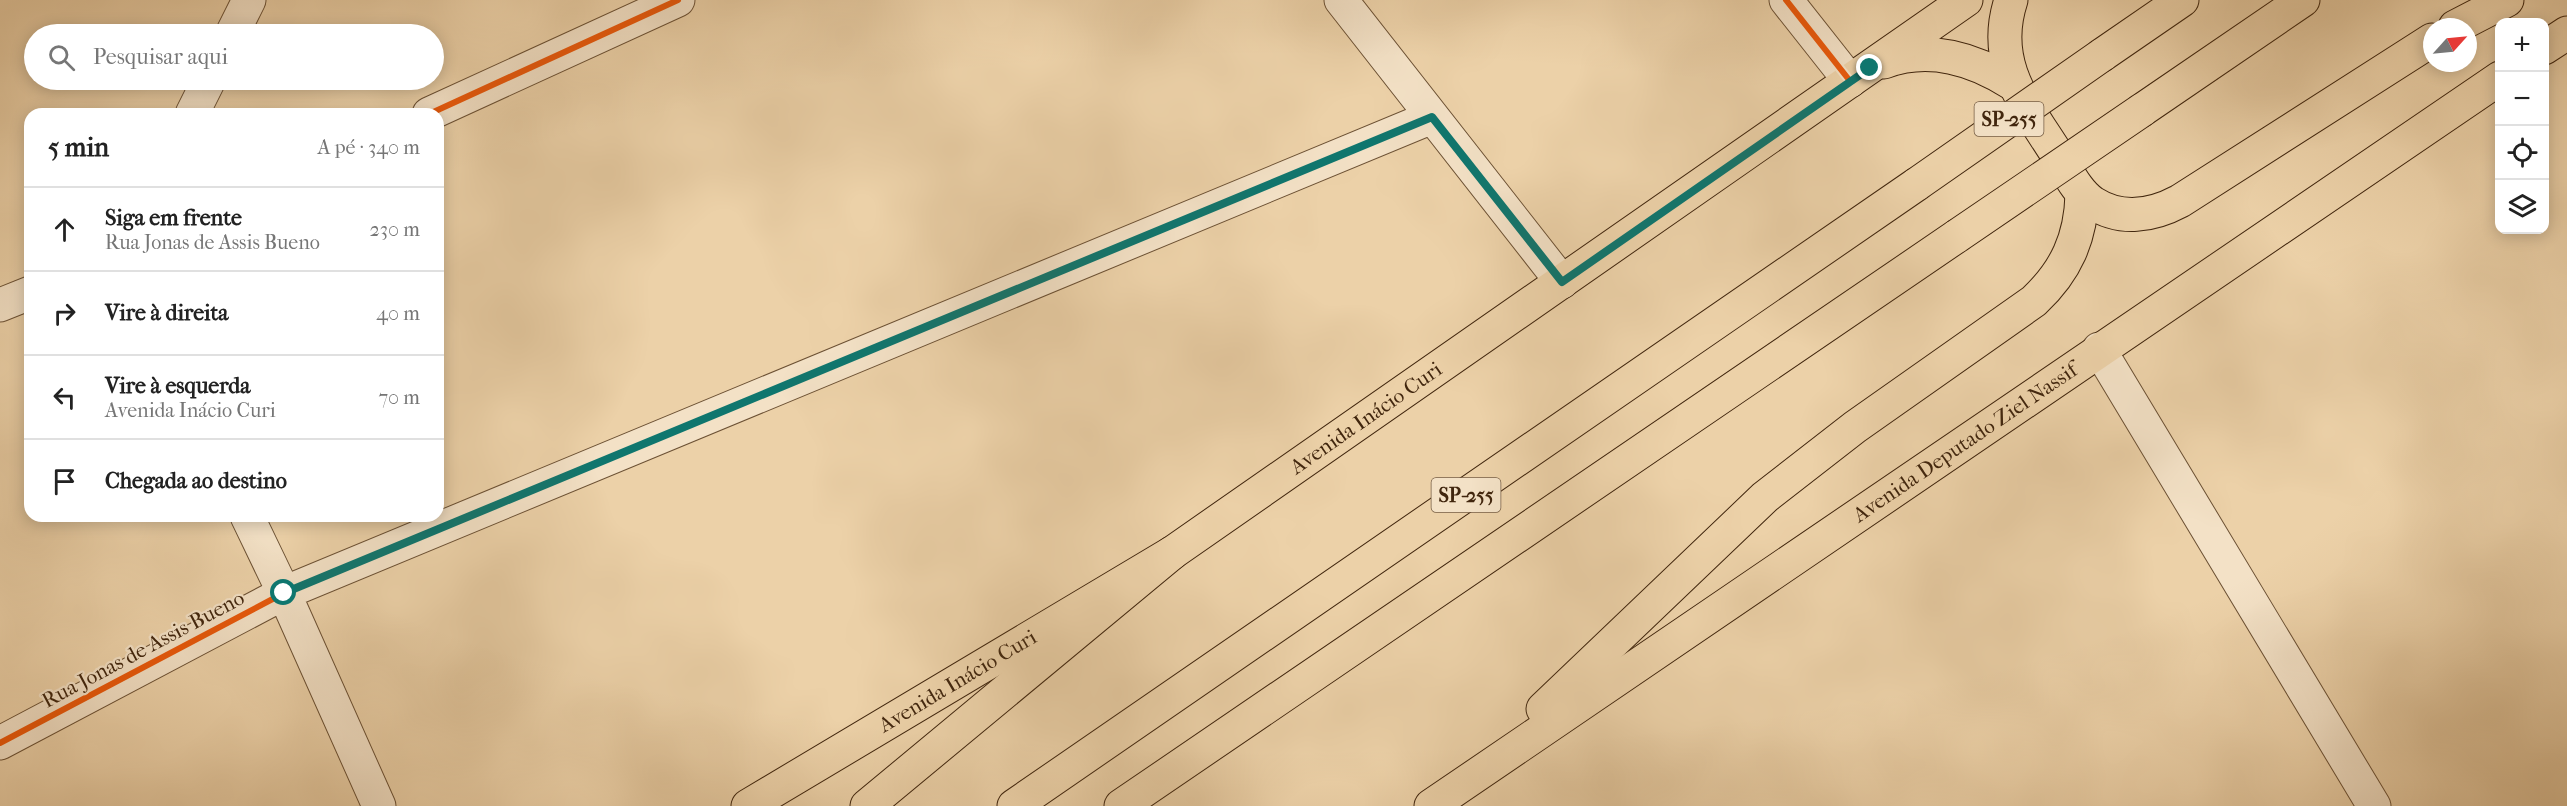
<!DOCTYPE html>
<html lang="pt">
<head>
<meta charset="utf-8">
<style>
  body { margin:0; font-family:"IM FELL French Canon",serif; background:#f2f2f2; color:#222 }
  .controls { position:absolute; right:18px; top:18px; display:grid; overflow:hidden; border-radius:12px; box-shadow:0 3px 15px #0003 }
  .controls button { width:54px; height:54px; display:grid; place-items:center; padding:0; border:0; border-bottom:2px solid #e0e0e0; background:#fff; color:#222; font:30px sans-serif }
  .compass { position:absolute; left:2423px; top:18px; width:54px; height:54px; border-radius:50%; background:#fff; box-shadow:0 3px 15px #0003; rotate:63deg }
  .stop { position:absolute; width:18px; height:18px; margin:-14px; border:4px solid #0f766e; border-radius:50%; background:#fff }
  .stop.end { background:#0f766e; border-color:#fff; box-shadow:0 2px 6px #0008 }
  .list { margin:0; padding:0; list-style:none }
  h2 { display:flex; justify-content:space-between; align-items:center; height:78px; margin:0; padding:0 24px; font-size:26px }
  h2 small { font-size:20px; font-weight:400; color:#767676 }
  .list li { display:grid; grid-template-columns:39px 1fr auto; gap:18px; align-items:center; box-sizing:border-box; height:84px; padding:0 24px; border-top:2px solid #e0e0e0 }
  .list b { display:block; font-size:22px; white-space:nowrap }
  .list p { margin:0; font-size:20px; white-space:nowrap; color:#767676 }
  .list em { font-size:20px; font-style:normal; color:#767676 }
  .icon { flex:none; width:33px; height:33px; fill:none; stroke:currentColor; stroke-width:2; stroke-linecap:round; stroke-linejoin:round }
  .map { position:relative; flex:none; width:2567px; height:806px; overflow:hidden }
  .search { position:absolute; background:#fff; box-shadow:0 3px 15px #0003; left:24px; top:24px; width:420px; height:66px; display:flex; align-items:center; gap:15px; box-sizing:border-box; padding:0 21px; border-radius:33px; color:#767676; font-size:22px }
  .panel { position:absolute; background:#fff; box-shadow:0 3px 15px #0003; left:24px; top:108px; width:420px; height:414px; border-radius:18px }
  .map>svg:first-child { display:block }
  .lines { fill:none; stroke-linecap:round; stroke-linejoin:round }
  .minor-casing { stroke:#6c5134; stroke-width:35 }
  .major-casing { stroke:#41260e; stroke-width:35 }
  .highway-casing { stroke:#41260e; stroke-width:35 }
  .minor { stroke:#f3e1c6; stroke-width:33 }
  .major { stroke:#ecd1a8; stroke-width:33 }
  .highway { stroke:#ecd1a8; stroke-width:33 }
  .highway-bridge-casing { stroke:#41260e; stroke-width:35; stroke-linecap:butt }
  .highway-bridge { stroke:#ecd1a8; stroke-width:33 }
  .cycleway-casing { stroke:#f3e1c6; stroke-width:10 }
  .cycleway { stroke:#e8590c; stroke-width:6 }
  .route { stroke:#0f766e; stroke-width:8 }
  .labels { text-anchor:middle; stroke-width:4.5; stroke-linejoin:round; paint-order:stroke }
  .shield { fill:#f3e1c6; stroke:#765e45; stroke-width:1.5 }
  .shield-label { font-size:20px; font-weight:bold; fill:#41260e }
  .street-label { font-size:21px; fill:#41260e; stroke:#f3e1c6 }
</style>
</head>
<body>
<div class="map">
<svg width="2567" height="806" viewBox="0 0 2567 806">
  <rect width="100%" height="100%" fill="#ecd1a8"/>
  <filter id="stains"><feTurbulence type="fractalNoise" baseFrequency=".00333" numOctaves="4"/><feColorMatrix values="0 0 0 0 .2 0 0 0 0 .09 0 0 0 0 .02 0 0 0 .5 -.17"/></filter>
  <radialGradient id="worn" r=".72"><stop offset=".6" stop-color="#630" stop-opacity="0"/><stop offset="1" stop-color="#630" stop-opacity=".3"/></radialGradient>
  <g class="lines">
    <g class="minor-casing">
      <path id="minor" d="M1341 0 1562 282
        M1786 0 1850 81
        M232 34 249 0
        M192 114 209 80
        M429 114 678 0
        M0 305 30 293
        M2099 349 2374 806
        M247 516 284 593 379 806
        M0 743 284 593 1432 117"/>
    </g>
    <g class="major-casing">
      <g id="major">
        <path d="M2011 0C1990 64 2026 105 2058 156 2068 172 2077 192 2093 203 2121 221 2152 216 2180 201L2432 40"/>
        <path d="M2455 27 2507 0"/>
        <path d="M2544 48 2567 33"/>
        <path d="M1884 62C1929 45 1975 59 2013 84"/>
        <path d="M1543 709 1765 497 1855 427 2034 301C2066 271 2081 238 2082 194"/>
        <path id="s1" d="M748 806 1172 553 1966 0"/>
        <path id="s2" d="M1431 806 2500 78"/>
      </g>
    </g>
    <g class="highway-casing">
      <path id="highway" d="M2102 55 2182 0
        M2142 110 2303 0
        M867 806 1172 553
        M1014 806 1917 184
        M1121 806 1957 236"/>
    </g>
    <use href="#minor" class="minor"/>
    <use href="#major" class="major"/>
    <use href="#highway" class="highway"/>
    <g class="highway-bridge-casing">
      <path id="highway-bridge" d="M1917 184 2102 55
        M1957 236 2142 110"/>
    </g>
    <use href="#highway-bridge" class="highway-bridge"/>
    <g class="cycleway-casing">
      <path id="cycleway" d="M1786 0 1850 81
        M429 114 678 0
        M0 743 284 593 1432 117"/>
    </g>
    <use href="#cycleway" class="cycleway"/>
  </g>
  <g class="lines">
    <path class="route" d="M284 593 1432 117 1562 282 1870 68"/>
  </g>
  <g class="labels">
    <g class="shield">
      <rect x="1974.5" y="102" width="69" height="34" rx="4.5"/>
      <rect x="1431.5" y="478" width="69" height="34" rx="4.5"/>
    </g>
    <g class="shield-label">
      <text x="2009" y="126">SP-255</text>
      <text x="1466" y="502">SP-255</text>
    </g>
    <g class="street-label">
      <text dy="7" stroke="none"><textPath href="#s1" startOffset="730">Avenida Inácio Curi</textPath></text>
      <text dy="7" stroke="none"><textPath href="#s2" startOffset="646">Avenida Deputado Ziel Nassif</textPath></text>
      <text transform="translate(143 649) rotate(-28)" y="7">Rua Jonas de Assis Bueno</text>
      <text dy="7" stroke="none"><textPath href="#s1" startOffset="244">Avenida Inácio Curi</textPath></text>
    </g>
  </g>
  <rect width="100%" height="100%" filter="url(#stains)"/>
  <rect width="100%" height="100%" fill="url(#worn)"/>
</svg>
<div class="controls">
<button>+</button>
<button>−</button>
<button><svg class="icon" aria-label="locate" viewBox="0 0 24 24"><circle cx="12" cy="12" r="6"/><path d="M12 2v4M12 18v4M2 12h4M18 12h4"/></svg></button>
<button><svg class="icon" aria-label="layers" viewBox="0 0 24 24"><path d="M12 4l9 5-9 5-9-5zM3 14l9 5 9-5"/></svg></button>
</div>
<svg class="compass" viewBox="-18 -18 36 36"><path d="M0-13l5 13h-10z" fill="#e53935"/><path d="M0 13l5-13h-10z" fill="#767676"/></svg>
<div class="stop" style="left:284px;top:593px"></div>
<div class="stop end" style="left:1870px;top:68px"></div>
<div class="search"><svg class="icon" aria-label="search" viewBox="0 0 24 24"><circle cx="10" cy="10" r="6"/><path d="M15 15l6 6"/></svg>Pesquisar aqui</div>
<section class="panel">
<h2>5 min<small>A pé · 340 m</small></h2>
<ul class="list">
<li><svg class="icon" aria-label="ahead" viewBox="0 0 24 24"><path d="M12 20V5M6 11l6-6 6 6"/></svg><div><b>Siga em frente</b><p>Rua Jonas de Assis Bueno</p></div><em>230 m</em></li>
<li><svg class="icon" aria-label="right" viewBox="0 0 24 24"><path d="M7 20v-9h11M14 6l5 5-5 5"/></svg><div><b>Vire à direita</b></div><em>40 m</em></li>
<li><svg class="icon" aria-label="left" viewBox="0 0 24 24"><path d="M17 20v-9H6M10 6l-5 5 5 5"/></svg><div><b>Vire à esquerda</b><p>Avenida Inácio Curi</p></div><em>70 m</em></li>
<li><svg class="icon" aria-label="arrive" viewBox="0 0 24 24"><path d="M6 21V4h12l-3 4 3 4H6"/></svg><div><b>Chegada ao destino</b></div></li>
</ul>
</section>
</div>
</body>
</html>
